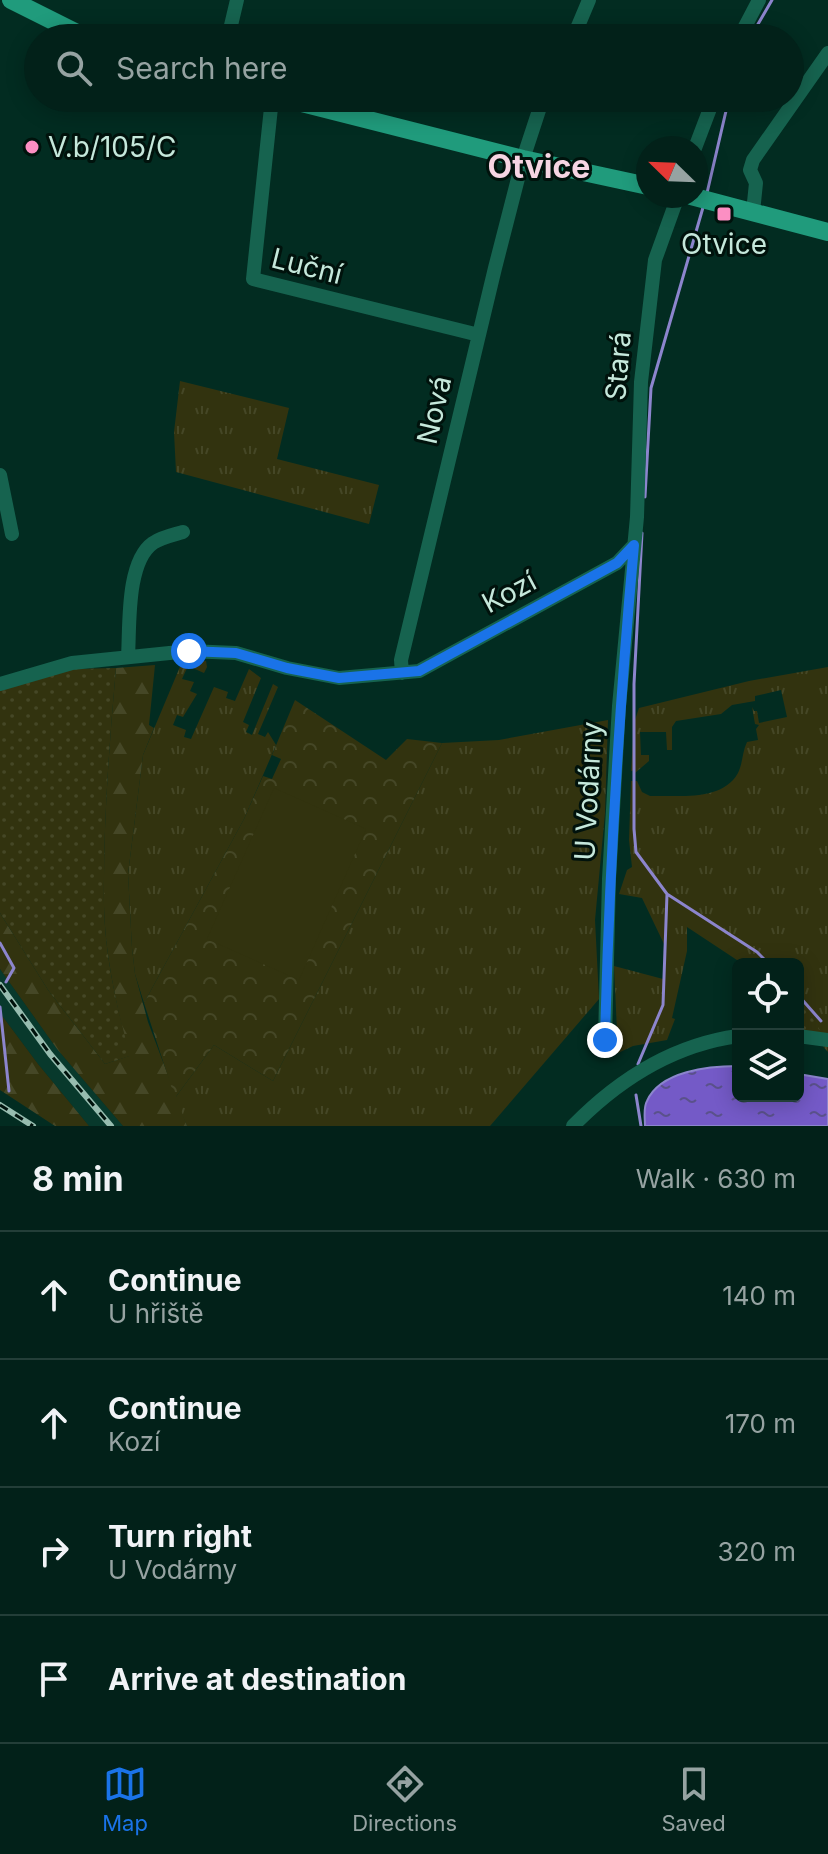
<!DOCTYPE html>
<html lang="en">
<head>
<meta charset="utf-8">
<style>
  body { margin:0; font-family:Inter,sans-serif; background:#0c2922; color:#f1f3f6 }
  .controls { position:absolute; right:24px; bottom:24px; display:grid; overflow:hidden; border-radius:12px; box-shadow:0 4px 20px #0003 }
  .controls button { width:72px; height:72px; display:grid; place-items:center; padding:0; border:0; border-bottom:2px solid #233e38; background:#022119; color:#f1f3f6; font:40px sans-serif }
  .compass { position:absolute; left:636px; top:136px; width:72px; height:72px; border-radius:50%; background:#022119; box-shadow:0 4px 20px #0003; rotate:293deg }
  .stop { position:absolute; width:24px; height:24px; margin:-18px; border:6px solid #1a73e8; border-radius:50%; background:#fff }
  .stop.end { background:#1a73e8; border-color:#fff; box-shadow:0 2px 8px #0008 }
  .list { margin:0; padding:0; list-style:none }
  h2 { display:flex; justify-content:space-between; align-items:center; height:104px; margin:0; padding:0 32px; font-size:34px }
  h2 small { font-size:26px; font-weight:400; color:#96a3a2 }
  .list li { display:grid; grid-template-columns:52px 1fr auto; gap:24px; align-items:center; box-sizing:border-box; height:128px; padding:0 32px; border-top:2px solid #233e38 }
  .list b { display:block; font-size:30px; white-space:nowrap }
  .list p { margin:0; font-size:26px; white-space:nowrap; color:#96a3a2 }
  .list em { font-size:26px; font-style:normal; color:#96a3a2 }
  .icon { flex:none; width:44px; height:44px; fill:none; stroke:currentColor; stroke-width:2; stroke-linecap:round; stroke-linejoin:round }
  .map { position:relative; flex:none; width:828px; height:1126px; overflow:hidden }
  .search { position:absolute; background:#022119; box-shadow:0 4px 20px #0003; left:24px; right:24px; top:24px; height:88px; display:flex; align-items:center; gap:20px; box-sizing:border-box; padding:0 28px; border-radius:44px; color:#96a3a2; font-size:30px }
  .sheet { height:616px; background:#022119 }
  nav { display:flex; justify-content:space-around; align-items:center; box-sizing:border-box; height:112px; border-top:2px solid #233e38; background:#022119; font-size:22px; color:#96a3a2 }
  nav a { display:grid; justify-items:center; gap:4px }
  nav .on { color:#1a73e8 }
  .map>svg:first-child { display:block }
  .built { fill:#08392c }
  .grass { fill:url(#grass-tufts) }
  .forest { fill:url(#forest-firs) }
  .park { fill:url(#park-crowns) }
  .garden { fill:url(#garden-dots) }
  .pitch { fill:#32330f }
  .water { fill:url(#water-ripples); stroke:#8c85cd; stroke-width:2 }
  .lines { fill:none; stroke-linecap:round; stroke-linejoin:round }
  .stream { stroke:#8c85cd; stroke-width:3 }
  .minor { stroke:#16634f; stroke-width:14 }
  .major { stroke:#209b7c; stroke-width:18 }
  .rail-casing { stroke:#97bcaf; stroke-width:6 }
  .rail { stroke:#00120c; stroke-width:3; stroke-dasharray:9; stroke-linecap:butt }
  .route { stroke:#1a73e8; stroke-width:10 }
  .poi-dot { fill:#fc8fc3; stroke:#00120c; stroke-width:3 }
  .labels { text-anchor:middle; stroke-width:6; stroke-linejoin:round; paint-order:stroke }
  .poi-label { font-size:28px; fill:#c5e8db; stroke:#00120c; text-anchor:start }
  .street-label { font-size:28px; fill:#c5e8db; stroke:#00120c }
  .quarter-label { font-size:32px; font-weight:bold; fill:#f6d5e3; stroke:#00120c }
</style>
</head>
<body>
<div class="map">
<svg width="828" height="1126" viewBox="0 0 828 1126">
  <defs>
    <pattern id="grass-tufts" width="24" height="20" patternUnits="userSpaceOnUse" patternTransform="scale(2)"><rect width="24" height="20" fill="#32330f"/><path d="M3 7l-1-3M5 7V3M7 7l1-3M15 17l-1-3M17 17v-4M19 17l1-3" fill="none" stroke="#454726"/></pattern>
    <pattern id="forest-firs" width="22" height="20" patternUnits="userSpaceOnUse" patternTransform="scale(2)"><rect width="22" height="20" fill="#32330f"/><path d="M5 1l3.5 6h-7zM16 11l3.5 6h-7z" fill="#454726"/></pattern>
    <pattern id="park-crowns" width="20" height="18" patternUnits="userSpaceOnUse" patternTransform="scale(2)"><rect width="20" height="18" fill="#32330f"/><path d="M2 6a3 3 0 1 1 6 0M12 15a3 3 0 1 1 6 0" fill="none" stroke="#454726"/></pattern>
    <pattern id="garden-dots" width="8" height="8" patternUnits="userSpaceOnUse" patternTransform="scale(2)"><rect width="8" height="8" fill="#32330f"/><path d="M2 2h.1M6 6h.1" fill="none" stroke="#454726" stroke-width="1.8" stroke-linecap="round"/></pattern>
    <pattern id="water-ripples" width="26" height="14" patternUnits="userSpaceOnUse" patternTransform="scale(2)"><rect width="26" height="14" fill="#745ac7"/><path d="M2 4q2-2 4 0t4 0M15 11q2-2 4 0t4 0" fill="none" stroke="#5a518b"/></pattern>
  </defs>
  <rect width="100%" height="100%" fill="#022c21"/>
  <path class="built" d="M0 969 57 1049 123 1126H89L38 1064 0 1013Z"/>
  <path class="grass" d="M180 381 289 408 277 459 379 485 369 524 176 472 174 432Z
    M206 661 207 667 204 673 188 666 182 679 194 682 190 691 197 694 183 717 177 715 173 725 186 730 184 737 191 739 214 687 228 692 226 698 235 701 249 669 261 678 243 722 249 725 246 732 252 735 273 684 278 687 258 734 265 737 268 732 276 745 244 819 144 1003 135 974 132 948 128 874 143 755 182 662Z
    M828 667V1052C813 1038 814 1013 798 1001V964H743L687 927V951L672 1018 675 1019 667 1040 633 1046 618 1053 614 966 663 979 664 944 642 898 619 894 627 870 632 867 629 840 631 781H637L642 792 650 796C678 795 722 802 738 773 743 763 742 752 747 742L758 740 756 729 759 725 755 724 752 707 754 711H757L759 723 787 717 781 690 755 696V701L732 705 721 714 676 721 672 727V750H667L666 732H640L641 755H649V761L635 773V770L631 771 634 723 639 708 749 681Z
    M608 720 605 813 595 920 599 999 490 1126H187L175 1098 214 1045 273 1081 442 743 499 740Z"/>
  <path class="forest" d="M155 665 149 725 154 728 143 755 128 874 132 948 135 974 148 1022 187 1126H123L57 1049 0 969V913L48 990 105 1064 129 1056C117 1007 105 956 104 906 103 826 109 747 116 668Z
    M0 1013 38 1064 89 1126H55L0 1090Z"/>
  <path class="park" d="M295 700 386 760 407 739 442 743 273 1081 214 1045 175 1098 144 1003 244 819 263 776 272 779 281 759 272 755Z"/>
  <path class="garden" d="M116 668C109 747 103 826 104 906 105 957 117 1007 130 1056L105 1064 48 990 0 913V690L71 669Z
    M798 1001 804 1006 822 1033 798 1034Z"/>
  <path class="pitch" d="M274 788 366 829 299 980 207 939Z"/>
  <path class="water" d="M738 1066V1096H798V1074L828 1079V1126H645C645 1118 643 1108 647 1101 660 1071 709 1066 738 1066Z"/>
  <g class="lines">
    <path class="stream" d="M750 38 772 0
      M707 193 729 98
      M645 497 651 388 704 204
      M667 894 757 952 769 964
      M0 943 14 968 6 982
      M798 995 821 1021
      M0 1007 9 1091
      M638 1064 663 1005 667 894 636 852 634 829V684L642 533
      M636 1095 641 1126"/>
    <path class="minor" d="M228 38 237 0
      M573 38 589 0
      M739 38 759 0
      M272 98 253 279 479 335
      M695 148 714 98
      M753 212 756 183 750 170 753 160 828 53
      M0 475 12 534
      M128 656C130 626 126 562 153 543 162 537 173 535 183 532
      M402 673 401 660 495 268 523 159 543 98
      M0 684 72 663 189 651 236 653 287 668 339 678 419 671 617 563 634 545
      M798 1036 828 1040
      M605 1040 609 879 619 706 637 517 641 382 655 260 678 196
      M573 1126C618 1080 673 1045 738 1036"/>
    <path class="major" d="M11 0 87 38
      M282 98 523 159 648 186
      M691 196 828 232"/>
    <g class="rail-casing">
      <path id="rail" d="M0 985 50 1054 111 1126
        M0 1105 33 1126"/>
    </g>
    <use href="#rail" class="rail"/>
  </g>
  <g class="lines">
    <path class="route" d="M189 651 236 653 287 668 339 678 419 671 617 563 634 545C619 710 609 875 605 1040"/>
  </g>
  <g class="poi-dot">
    <circle cx="32" cy="147" r="8"/>
    <rect x="716" y="206" width="16" height="16" rx="4"/>
  </g>
  <g class="labels">
    <g class="poi-label">
      <text x="48" y="157">V.b/105/C</text>
      <text x="724" y="254" text-anchor="middle">Otvice</text>
    </g>
    <g class="street-label">
      <text transform="translate(307 266) rotate(14)" y="10">Luční</text>
      <text transform="translate(618 366) rotate(-85)" y="10">Stará</text>
      <text transform="translate(434 410) rotate(-77)" y="10">Nová</text>
      <text transform="translate(509 592) rotate(-28)" y="10">Kozí</text>
      <text transform="translate(588 791) rotate(-87)" y="10">U Vodárny</text>
    </g>
    <g class="quarter-label">
      <text x="539" y="178">Otvice</text>
    </g>
  </g>
</svg>
<div class="controls">
<button><svg class="icon" aria-label="locate" viewBox="0 0 24 24"><circle cx="12" cy="12" r="6"/><path d="M12 2v4M12 18v4M2 12h4M18 12h4"/></svg></button>
<button><svg class="icon" aria-label="layers" viewBox="0 0 24 24"><path d="M12 4l9 5-9 5-9-5zM3 14l9 5 9-5"/></svg></button>
</div>
<svg class="compass" viewBox="-18 -18 36 36"><path d="M0-13l5 13h-10z" fill="#e53935"/><path d="M0 13l5-13h-10z" fill="#96a3a2"/></svg>
<div class="stop" style="left:189px;top:651px"></div>
<div class="stop end" style="left:605px;top:1040px"></div>
<div class="search"><svg class="icon" aria-label="search" viewBox="0 0 24 24"><circle cx="10" cy="10" r="6"/><path d="M15 15l6 6"/></svg>Search here</div>
</div>
<section class="sheet">
<h2>8 min<small>Walk · 630 m</small></h2>
<ul class="list">
<li><svg class="icon" aria-label="ahead" viewBox="0 0 24 24"><path d="M12 20V5M6 11l6-6 6 6"/></svg><div><b>Continue</b><p>U hřiště</p></div><em>140 m</em></li>
<li><svg class="icon" aria-label="ahead" viewBox="0 0 24 24"><path d="M12 20V5M6 11l6-6 6 6"/></svg><div><b>Continue</b><p>Kozí</p></div><em>170 m</em></li>
<li><svg class="icon" aria-label="right" viewBox="0 0 24 24"><path d="M7 20v-9h11M14 6l5 5-5 5"/></svg><div><b>Turn right</b><p>U Vodárny</p></div><em>320 m</em></li>
<li><svg class="icon" aria-label="arrive" viewBox="0 0 24 24"><path d="M6 21V4h12l-3 4 3 4H6"/></svg><div><b>Arrive at destination</b></div></li>
</ul>
</section>
<nav>
<a class="on"><svg class="icon" aria-label="map" viewBox="0 0 24 24"><path d="M3 6l6-2 6 2 6-2v14l-6 2-6-2-6 2zM9 4v14M15 6v14"/></svg>Map</a>
<a><svg class="icon" aria-label="directions" viewBox="0 0 24 24"><path d="M12 3l9 9-9 9-9-9zM9 14v-3h6M13 9l2 2-2 2"/></svg>Directions</a>
<a><svg class="icon" aria-label="saved" viewBox="0 0 24 24"><path d="M7 4h10v16l-5-4-5 4z"/></svg>Saved</a>
</nav>
</body>
</html>
